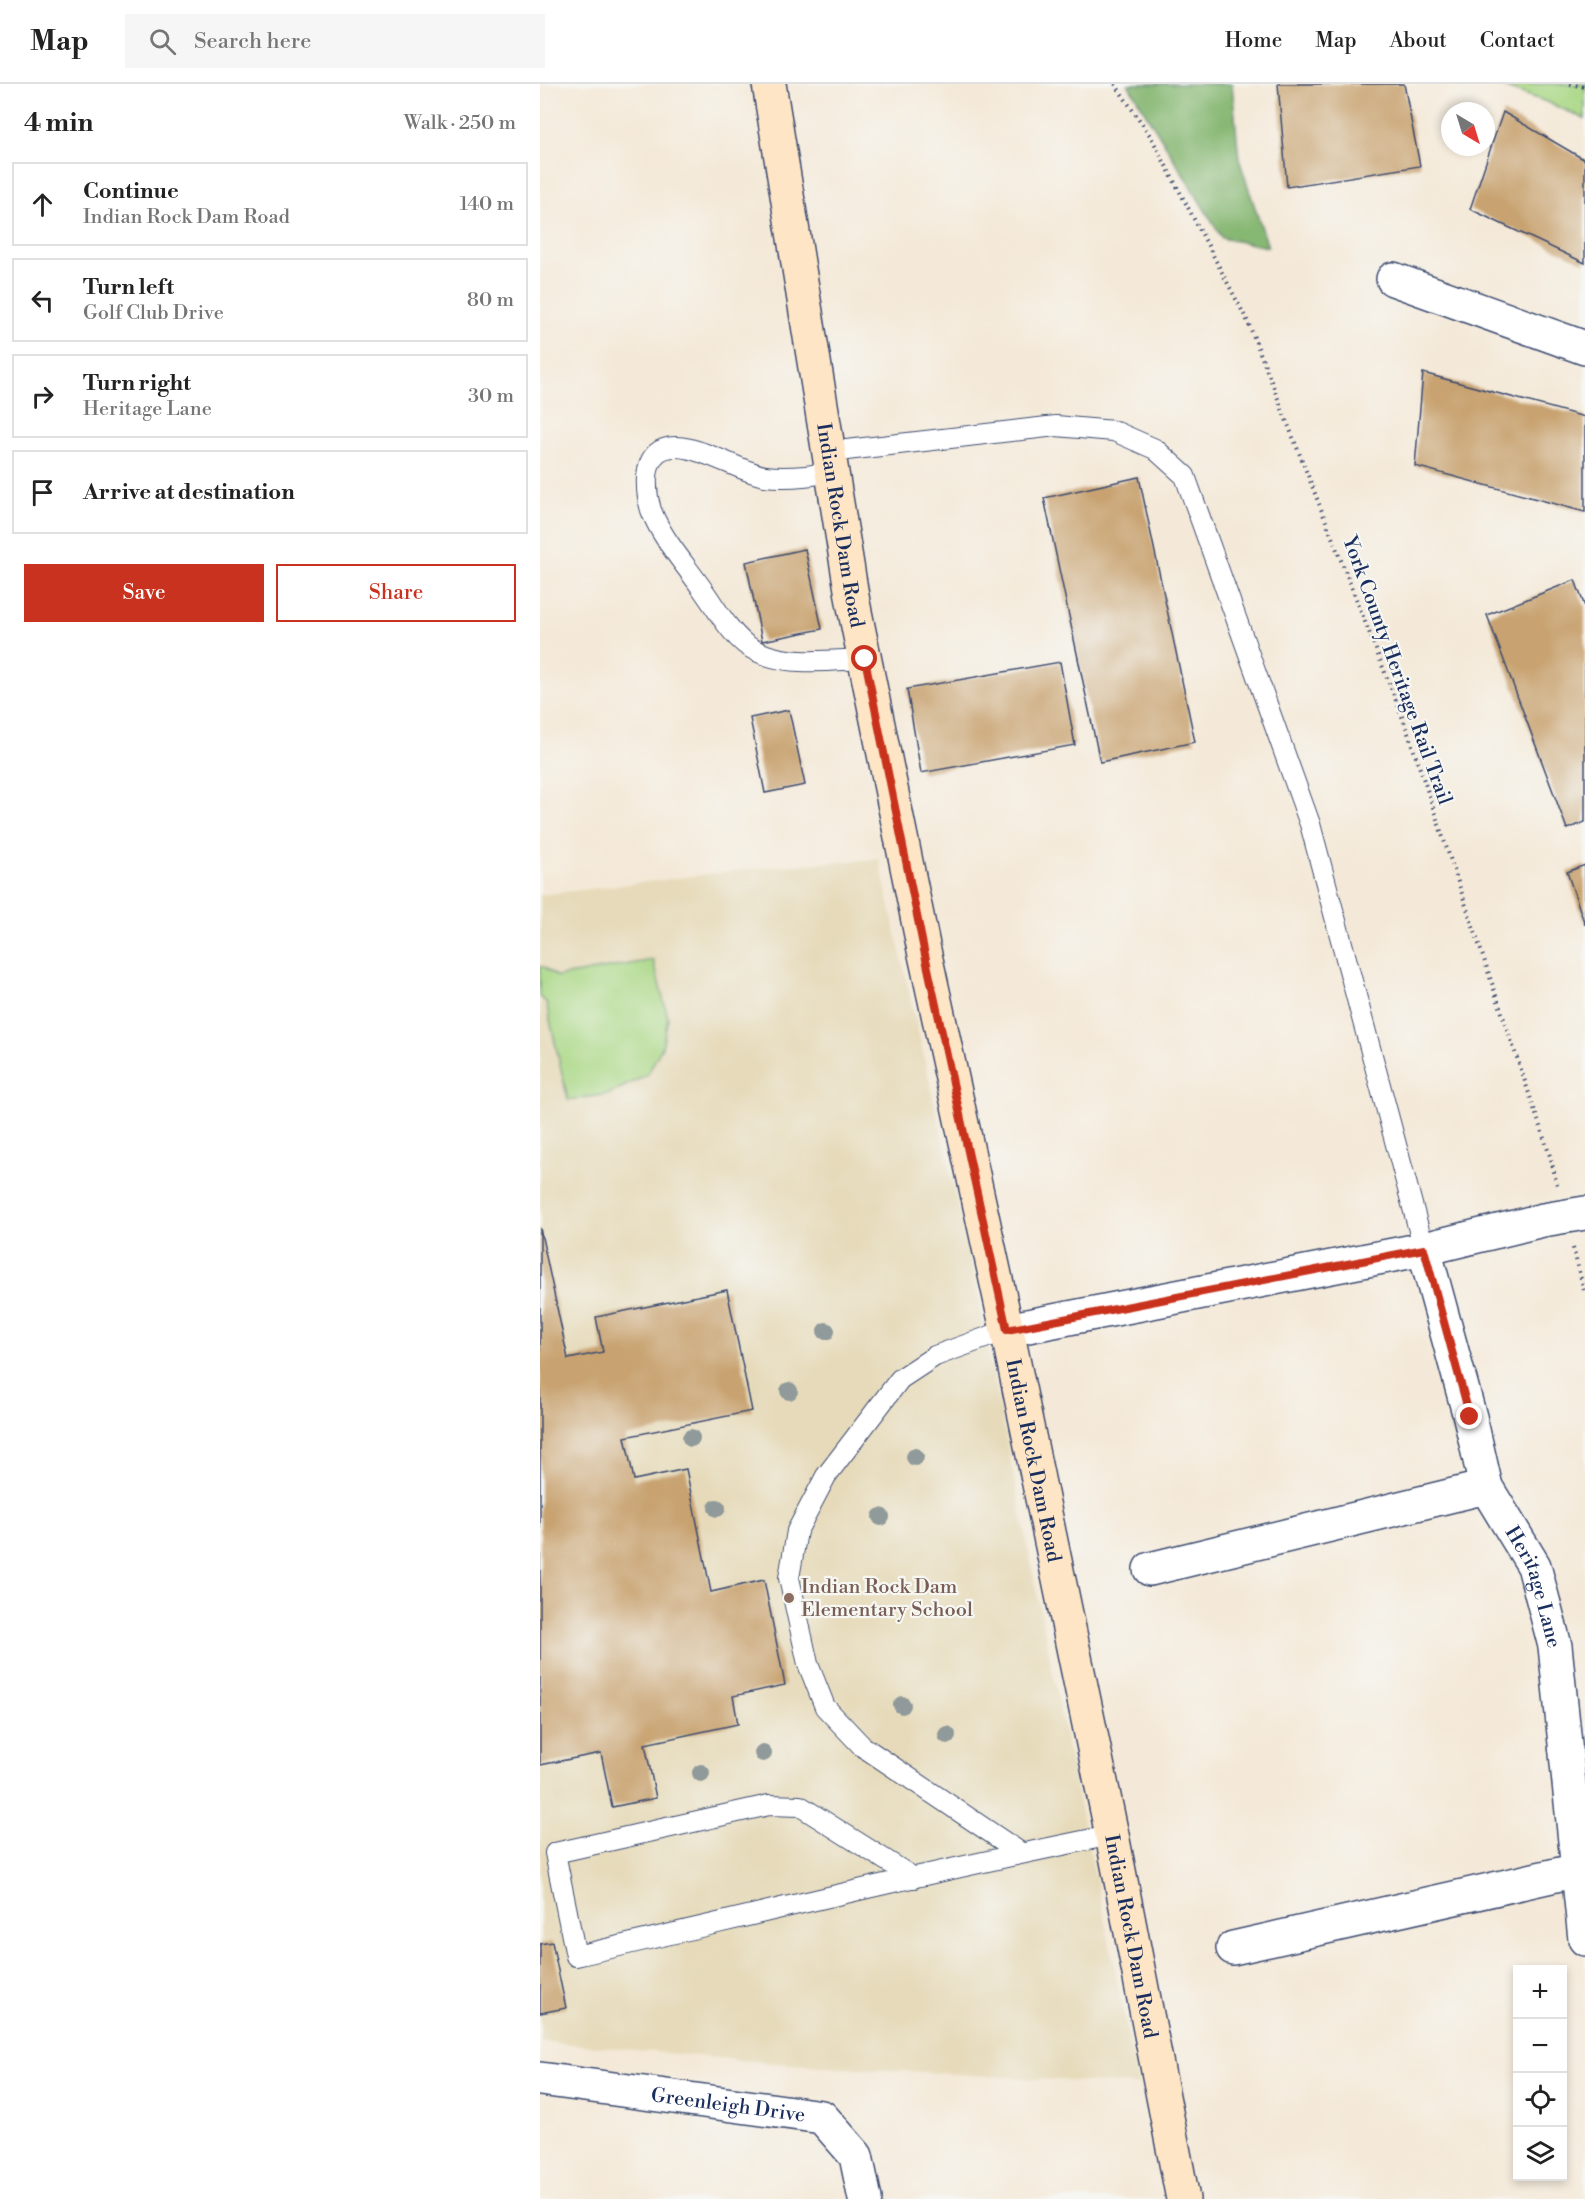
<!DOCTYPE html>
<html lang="en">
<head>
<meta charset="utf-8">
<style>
  body { margin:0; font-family:"Libre Bodoni",serif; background:#f6f6f6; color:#222 }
  .controls { position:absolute; right:18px; bottom:18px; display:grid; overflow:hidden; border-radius:0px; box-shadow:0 3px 9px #0003 }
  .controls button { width:54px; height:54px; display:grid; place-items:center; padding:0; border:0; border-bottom:2px solid #e0e0e0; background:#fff; color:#222; font:30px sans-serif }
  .compass { position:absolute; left:901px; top:18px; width:54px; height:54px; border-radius:50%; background:#fff; box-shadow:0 3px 9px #0003; rotate:142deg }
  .stop { position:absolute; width:18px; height:18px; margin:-14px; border:4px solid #c8321e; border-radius:50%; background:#fff }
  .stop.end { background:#c8321e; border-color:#fff; box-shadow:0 2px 6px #0008 }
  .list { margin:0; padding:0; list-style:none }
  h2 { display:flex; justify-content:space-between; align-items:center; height:78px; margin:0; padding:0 24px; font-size:26px }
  h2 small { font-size:20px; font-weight:400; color:#767676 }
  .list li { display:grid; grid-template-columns:39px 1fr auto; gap:18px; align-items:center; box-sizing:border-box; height:84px; margin:0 12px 12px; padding:0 12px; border:2px solid #e0e0e0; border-radius:0px }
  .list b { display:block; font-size:22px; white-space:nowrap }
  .list p { margin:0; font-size:20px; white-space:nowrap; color:#767676 }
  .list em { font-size:20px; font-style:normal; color:#767676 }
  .actions { display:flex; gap:12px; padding:18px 24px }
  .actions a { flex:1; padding:14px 0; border:2px solid #c8321e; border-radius:0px; text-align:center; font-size:21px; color:#c8321e }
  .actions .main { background:#c8321e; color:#fff }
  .icon { flex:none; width:33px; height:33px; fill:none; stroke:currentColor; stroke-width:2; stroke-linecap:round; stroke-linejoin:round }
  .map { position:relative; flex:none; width:1045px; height:2115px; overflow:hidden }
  header { display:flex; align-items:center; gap:36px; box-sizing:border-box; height:84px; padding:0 30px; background:#fff; border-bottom:2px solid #e0e0e0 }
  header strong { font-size:28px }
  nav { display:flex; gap:33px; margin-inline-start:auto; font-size:21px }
  .search { width:420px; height:54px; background:#f6f6f6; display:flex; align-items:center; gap:15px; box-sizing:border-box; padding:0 21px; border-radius:0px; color:#767676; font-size:22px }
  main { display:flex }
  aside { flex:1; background:#fff }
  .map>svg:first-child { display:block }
  .built { fill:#e6daba }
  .green { fill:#aad886; stroke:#628472; stroke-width:1.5 }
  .forest { fill:#87b873; stroke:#517468; stroke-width:1.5 }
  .building { fill:#c8a270 }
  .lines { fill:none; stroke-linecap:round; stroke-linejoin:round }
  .lane-casing { stroke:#3c4b70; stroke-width:22 }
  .street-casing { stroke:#3c4b70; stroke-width:36 }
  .secondary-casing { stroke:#3c4b70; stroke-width:36 }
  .path { stroke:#3c4b70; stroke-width:4; stroke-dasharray:1.5 4.5; stroke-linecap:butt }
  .lane { stroke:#fff; stroke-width:20 }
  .street { stroke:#fff; stroke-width:33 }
  .secondary { stroke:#fee5c5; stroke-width:33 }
  .tree { fill:#909a9a }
  .route { stroke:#c8321e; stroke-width:8 }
  .education-dot { fill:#8d6e63; stroke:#f6f6f2; stroke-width:2 }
  .labels { text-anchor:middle; stroke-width:4.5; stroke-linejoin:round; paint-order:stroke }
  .street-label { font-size:20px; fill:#1b2f5e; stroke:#f6f6f2 }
  .education-label { font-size:20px; fill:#785e54; stroke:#f6f6f2; text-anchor:start }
</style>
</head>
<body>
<header>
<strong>Map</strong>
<div class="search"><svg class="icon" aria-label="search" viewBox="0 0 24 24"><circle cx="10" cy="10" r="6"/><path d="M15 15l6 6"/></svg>Search here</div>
<nav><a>Home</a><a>Map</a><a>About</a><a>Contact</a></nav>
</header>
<main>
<aside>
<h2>4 min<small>Walk · 250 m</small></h2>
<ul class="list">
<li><svg class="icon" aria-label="ahead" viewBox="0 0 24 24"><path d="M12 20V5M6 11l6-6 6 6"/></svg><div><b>Continue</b><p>Indian Rock Dam Road</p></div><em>140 m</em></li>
<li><svg class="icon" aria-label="left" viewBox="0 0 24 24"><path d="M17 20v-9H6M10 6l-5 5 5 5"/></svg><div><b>Turn left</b><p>Golf Club Drive</p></div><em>80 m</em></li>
<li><svg class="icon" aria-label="right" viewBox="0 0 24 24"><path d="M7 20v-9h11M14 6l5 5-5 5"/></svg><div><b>Turn right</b><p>Heritage Lane</p></div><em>30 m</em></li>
<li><svg class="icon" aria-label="arrive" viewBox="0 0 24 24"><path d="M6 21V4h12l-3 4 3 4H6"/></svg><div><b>Arrive at destination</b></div></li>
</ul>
<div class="actions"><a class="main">Save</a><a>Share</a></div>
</aside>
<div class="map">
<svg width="1045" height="2115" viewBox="0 0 1045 2115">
  <rect width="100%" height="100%" fill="#f6f6f2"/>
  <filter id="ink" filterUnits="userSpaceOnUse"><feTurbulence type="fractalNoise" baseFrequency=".0167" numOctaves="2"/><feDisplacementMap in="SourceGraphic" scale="12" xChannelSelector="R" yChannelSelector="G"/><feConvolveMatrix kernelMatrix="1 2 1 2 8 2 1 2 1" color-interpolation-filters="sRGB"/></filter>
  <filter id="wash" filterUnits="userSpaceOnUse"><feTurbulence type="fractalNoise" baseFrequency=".008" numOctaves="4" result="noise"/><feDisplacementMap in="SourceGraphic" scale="24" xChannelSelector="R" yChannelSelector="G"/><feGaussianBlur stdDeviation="1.35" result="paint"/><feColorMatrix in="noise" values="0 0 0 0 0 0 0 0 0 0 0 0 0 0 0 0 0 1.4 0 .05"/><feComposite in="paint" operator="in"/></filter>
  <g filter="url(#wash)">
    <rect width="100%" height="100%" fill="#f4e9d8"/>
    <path class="built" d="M339 775 436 1202 537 1711 562 1821 598 2001 231 1979 0 1957V811L220 784Z"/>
    <path class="green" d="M955 0H1045V35L1007 18Z
      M113 876 128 934 122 963 107 991 69 1010 28 1016 6 918 0 913V883H4L17 893Z"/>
    <path class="forest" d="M588 0H692L699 75 728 163 682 154Z"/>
    <g id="blocks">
      <path class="building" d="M738 0H864L880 82 747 103Z
        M963 28 1045 76V179L930 125Z
        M883 289 1045 333V428L875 382Z
        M599 393 655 658 560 678 504 414Z
        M265 465 282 545 222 557 206 478Z
        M1035 496 1045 523V738L1027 745 947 531Z
        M520 578 535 661 381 689 367 605Z
        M249 626 265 701 225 709 210 634Z
        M1045 781V841L1027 788Z
        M0 1144 28 1275 63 1268 56 1233 187 1206 212 1327 85 1353 94 1396 146 1385 171 1508 224 1496 245 1601 193 1612 198 1640 105 1660 116 1714 72 1723 61 1669 0 1681Z
        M12 1858 26 1924 0 1929V1860Z"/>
    </g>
  </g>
  <g filter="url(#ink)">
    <use href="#blocks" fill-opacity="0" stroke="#3c4b70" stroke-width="1.5"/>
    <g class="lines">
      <g class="lane-casing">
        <path id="lane" d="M289 368 516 342 574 347 615 365 645 392 770 740 884 1165
          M292 388C270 392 248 395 225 392 197 388 141 348 117 369 103 381 106 410 111 426 122 455 145 480 163 506 176 524 188 546 205 560 238 585 287 576 325 575
          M467 1246 395 1272 360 1295 286 1392 257 1447 249 1494 268 1580 285 1623 322 1662 481 1769
          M374 1794 260 1722 229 1721 15 1769 36 1872C214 1831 392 1787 572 1751"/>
      </g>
      <g class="street-casing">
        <g id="street">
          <path d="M853 195 1045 264"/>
          <path id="s1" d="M884 1165 930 1333 946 1403 994 1482 1015 1562 1045 1855"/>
          <path d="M467 1246 884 1165 1003 1136 1045 1129"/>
          <path d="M610 1485 946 1403"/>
          <path d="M693 1864 1038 1786"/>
          <path id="s2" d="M0 1995 282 2033 316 2072 325 2115"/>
        </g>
      </g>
      <g class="secondary-casing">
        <g id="secondary">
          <path id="s3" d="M229 0 313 518 384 866 467 1246 572 1751 643 2115"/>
        </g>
      </g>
      <path class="path" d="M575 0 611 53 708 238 865 640 1011 1075 1017 1101
        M1030 0 1045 3
        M1033 1164 1045 1210"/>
      <use href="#lane" class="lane"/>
      <use href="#street" class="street"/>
      <use href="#secondary" class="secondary"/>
    </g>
    <g class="tree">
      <circle cx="286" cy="1247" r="9"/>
      <circle cx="249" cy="1307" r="9"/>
      <circle cx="151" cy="1354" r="9"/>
      <circle cx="375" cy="1373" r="9"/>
      <circle cx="177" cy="1424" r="9"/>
      <circle cx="341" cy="1433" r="9"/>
      <circle cx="362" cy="1621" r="9"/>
      <circle cx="407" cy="1651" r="9"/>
      <circle cx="223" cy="1669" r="9"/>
      <circle cx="161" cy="1689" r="9"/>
    </g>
  </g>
  <g class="lines" filter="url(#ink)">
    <path class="route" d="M325 575 384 866 467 1246 884 1165 930 1333"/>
  </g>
  <circle class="education-dot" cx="249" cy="1514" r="6"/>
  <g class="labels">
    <g class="street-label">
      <text dy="7" stroke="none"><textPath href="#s3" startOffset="447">Indian Rock Dam Road</textPath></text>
      <text transform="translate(858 586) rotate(70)" y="7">York County Heritage Rail Trail</text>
      <text dy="7" stroke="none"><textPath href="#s3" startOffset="1402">Indian Rock Dam Road</textPath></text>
      <text dy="7" stroke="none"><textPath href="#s1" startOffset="358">Heritage Lane</textPath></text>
      <text dy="7" stroke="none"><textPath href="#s3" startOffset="1888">Indian Rock Dam Road</textPath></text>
      <text dy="7" stroke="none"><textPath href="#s2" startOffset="190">Greenleigh Drive</textPath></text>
    </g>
    <g class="education-label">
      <text x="261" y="1509">Indian Rock Dam<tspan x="261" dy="23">Elementary School</tspan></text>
    </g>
  </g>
</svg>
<div class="controls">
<button>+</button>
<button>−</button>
<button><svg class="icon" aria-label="locate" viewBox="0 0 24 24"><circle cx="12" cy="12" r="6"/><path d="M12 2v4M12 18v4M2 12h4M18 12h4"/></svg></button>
<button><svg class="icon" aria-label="layers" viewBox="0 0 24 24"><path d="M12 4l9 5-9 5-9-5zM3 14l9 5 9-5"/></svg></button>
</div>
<svg class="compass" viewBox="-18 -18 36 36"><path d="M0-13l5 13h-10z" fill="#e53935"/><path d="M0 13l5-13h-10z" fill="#767676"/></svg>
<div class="stop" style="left:325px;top:575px"></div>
<div class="stop end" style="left:930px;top:1333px"></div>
</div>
</main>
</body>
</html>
